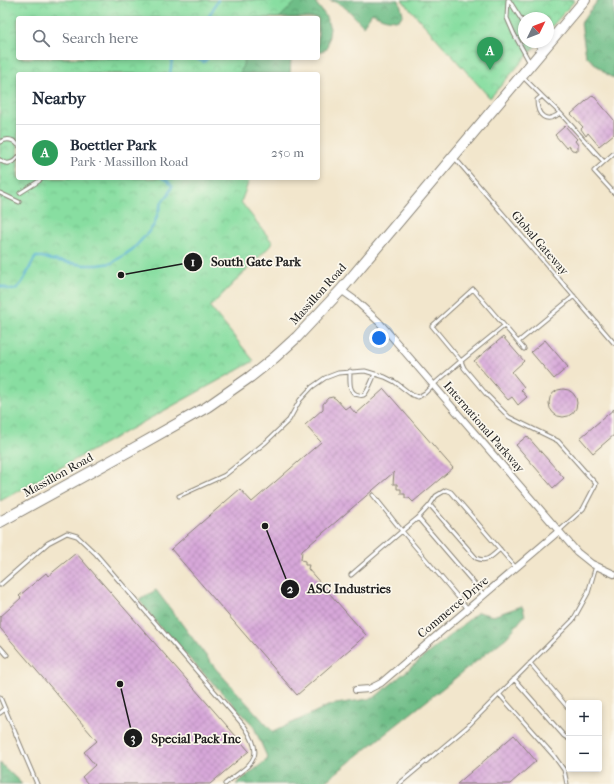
<!DOCTYPE html>
<html lang="en">
<head>
<meta charset="utf-8">
<style>
  body { margin:0; font-family:"IM FELL French Canon",serif; background:#f2f2f3; color:#1f2937 }
  .controls { position:absolute; right:12px; bottom:12px; display:grid; overflow:hidden; border-radius:4px; box-shadow:0 2px 6px #0003 }
  .controls button { width:36px; height:36px; display:grid; place-items:center; padding:0; border:0; border-bottom:1px solid #e0e1e3; background:#fff; color:#1f2937; font:20px sans-serif }
  .compass { position:absolute; left:518px; top:12px; width:36px; height:36px; border-radius:50%; background:#fff; box-shadow:0 2px 6px #0003; rotate:47deg }
  .you { position:absolute; left:379px; top:338px; width:14px; height:14px; margin:-10px; border:3px solid #fff; border-radius:50%; background:#1a73e8; box-shadow:0 0 0 6px #1a73e833 }
  .badge { display:grid; place-items:center; width:26px; height:26px; border-radius:50%; background:#111827; color:#fff; font-size:13px; font-weight:700 }
  .pin { position:absolute; translate:-50% -33px; filter:drop-shadow(0 1px 2px #0008) }
  .pin::after { content:''; position:absolute; top:21px; width:14px; height:12px; background:inherit; clip-path:polygon(0 0,100% 0,50% 100%) }
  .list { margin:0; padding:0; list-style:none }
  h2 { display:flex; justify-content:space-between; align-items:center; height:52px; margin:0; padding:0 16px; font-size:17px }
  h2 small { font-size:13px; font-weight:400; color:#747a83 }
  .list li { display:grid; grid-template-columns:26px 1fr auto; gap:12px; align-items:center; box-sizing:border-box; height:56px; padding:0 16px; border-top:1px solid #e0e1e3 }
  .list b { display:block; font-size:15px; white-space:nowrap }
  .list p { margin:0; font-size:13px; white-space:nowrap; color:#747a83 }
  .list em { font-size:13px; font-style:normal; color:#747a83 }
  .icon { flex:none; width:22px; height:22px; fill:none; stroke:currentColor; stroke-width:2; stroke-linecap:round; stroke-linejoin:round }
  .map { position:relative; flex:none; width:614px; height:784px; overflow:hidden }
  .search { position:absolute; background:#fff; box-shadow:0 2px 6px #0003; left:16px; top:16px; width:304px; height:44px; display:flex; align-items:center; gap:10px; box-sizing:border-box; padding:0 14px; border-radius:4px; color:#747a83; font-size:15px }
  .panel { position:absolute; background:#fff; box-shadow:0 2px 6px #0003; left:16px; top:72px; width:304px; height:108px; border-radius:4px }
  .map>svg:first-child { display:block }
  .forest { fill:url(#forest-crowns); stroke:#456c52 }
  .park { fill:url(#park-crowns); stroke:#527d5e }
  .lines { fill:none; stroke-linecap:round; stroke-linejoin:round }
  .stream { stroke:#53b3d2; stroke-width:2.5 }
  .building { fill:url(#building-cross-hatch) }
  .lane-casing { stroke:#878174; stroke-width:5 }
  .street-casing { stroke:#878174; stroke-width:8 }
  .primary-casing { stroke:#878174; stroke-width:12 }
  .lane { stroke:#fff; stroke-width:3 }
  .street { stroke:#fff; stroke-width:6 }
  .primary { stroke:#fff; stroke-width:10 }
  .labels { text-anchor:middle; stroke-width:3.5; stroke-linejoin:round; paint-order:stroke }
  .street-label { font-size:12px; fill:#1c1c1c; stroke:#fbf7ec }
  .leader { fill:none; stroke:#1c1c1c; stroke-width:1.5 }
  .callout-dot { fill:#1c1c1c; stroke:#fbf7ec; stroke-width:1.5 }
  .mark-label { font-size:12px; text-anchor:middle; font-weight:bold; fill:#fff }
  .callout-label { font-size:13px; text-anchor:middle; font-weight:bold; fill:#1c1c1c; stroke:#fbf7ec; stroke-width:3.5; stroke-linejoin:round; paint-order:stroke }
</style>
</head>
<body>
<div class="map">
<svg width="614" height="784" viewBox="0 0 614 784">
  <defs>
    <pattern id="forest-crowns" width="20" height="18" patternUnits="userSpaceOnUse"><rect width="20" height="18" fill="#6ebd87"/><path d="M2 6a3 3 0 1 1 6 0M12 15a3 3 0 1 1 6 0" fill="none" stroke="#5a996e"/></pattern>
    <pattern id="park-crowns" width="20" height="18" patternUnits="userSpaceOnUse"><rect width="20" height="18" fill="#88dea1"/><path d="M2 6a3 3 0 1 1 6 0M12 15a3 3 0 1 1 6 0" fill="none" stroke="#75be8a"/></pattern>
    <pattern id="building-cross-hatch" width="8" height="8" patternUnits="userSpaceOnUse"><rect width="8" height="8" fill="#d7a7d9"/><path d="M0 0l8 8M0 8l8-8" fill="none" stroke="#b88fba"/></pattern>
  </defs>
  <rect width="100%" height="100%" fill="#fbf7ec"/>
  <filter id="ink" filterUnits="userSpaceOnUse"><feTurbulence type="fractalNoise" baseFrequency=".025" numOctaves="2"/><feDisplacementMap in="SourceGraphic" scale="8" xChannelSelector="R" yChannelSelector="G"/><feConvolveMatrix kernelMatrix="1 2 1 2 8 2 1 2 1" color-interpolation-filters="sRGB"/></filter>
  <filter id="wash" filterUnits="userSpaceOnUse"><feTurbulence type="fractalNoise" baseFrequency=".012" numOctaves="4" result="noise"/><feDisplacementMap in="SourceGraphic" scale="16" xChannelSelector="R" yChannelSelector="G"/><feGaussianBlur stdDeviation="0.9" result="paint"/><feColorMatrix in="noise" values="0 0 0 0 0 0 0 0 0 0 0 0 0 0 0 0 0 1.4 0 .05"/><feComposite in="paint" operator="in"/></filter>
  <g filter="url(#wash)">
    <rect width="100%" height="100%" fill="#f2e6cc"/>
    <path class="forest" d="M86 0H324L315 2 325 15 330 28 327 49 318 52V18H65Z
      M329 0H399L403 14 399 20C388 20 381 18 372 13L363 26C352 14 345 4 329 0Z
      M598 0H614V78L609 76 586 56 581 23Z
      M60 58H291L290 74H73Z
      M156 590 216 669 273 732 330 705 374 698 478 612 493 616 522 606 525 615 507 637 322 784H236L268 759 253 725 163 631 139 600Z
      M0 763 22 784H0Z"/>
    <path class="park" d="M0 0H298L279 18H18V58H245L240 74H18V178H250L241 202 273 243 210 307 254 361 0 501Z
      M402 0H575L548 31V18H524V42H539L490 98Z"/>
    <g class="lines">
      <path class="stream" d="M208 18 218 0
        M195 58 204 62 208 58
        M170 74 172 60 176 58
        M0 286C4 287 9 290 12 290 23 290 30 263 36 257H42L52 260 84 265H97L112 263 133 249 146 235 154 225 161 204 164 199 168 196 172 186 168 181 162 178"/>
    </g>
    <g id="blocks">
      <path class="building" d="M593 95 614 120V134L599 146 588 133 586 136 581 129 583 127 571 114Z
        M565 126 577 139 575 141 578 145V151L572 150 569 146 566 148 555 135Z
        M503 337 524 361 512 372 524 387 521 390 527 397 518 405 512 397 508 400 474 361Z
        M545 340 568 367 554 379 531 352Z
        M549 403a14 14 0 1 1 28 0a14 14 0 1 1-28 0Z
        M384 389 453 468 413 502 409 498H405V494H401V489H397V484H393L394 472 302 551 301 560 305 561V565H309L308 569 366 635 297 695 171 549 240 489 252 502 321 442 305 425 323 409V404L328 398 333 397 336 399 345 409 349 406 356 414Z
        M614 409V435L593 453 580 438Z
        M527 436 564 478 553 488 516 445Z
        M76 553 249 751 210 784H88L82 777 95 765 84 752 97 741 0 628V617L21 598 19 596 46 573 48 576Z
        M514 735 536 761 510 784H457Z"/>
    </g>
  </g>
  <g filter="url(#ink)">
    <use href="#blocks" fill-opacity="0" stroke="#878174" stroke-width="1"/>
    <g class="lines">
      <g class="lane-casing">
        <path id="lane" d="M508 0 507 18 514 34 530 63
          M509 0 524 24
          M536 42 541 50
          M522 76 542 96 537 100C537 116 546 124 560 113L604 162 594 171 614 193
          M542 96 560 113
          M0 142C7 138 13 139 18 145
          M454 157 614 343
          M0 160C6 165 13 164 18 157
          M604 162 614 153
          M0 193 19 202
          M20 193 39 181 41 178
          M504 326 461 361 464 368 486 394 509 417 558 441 596 484 583 509 559 531
          M518 342 574 296
          M350 371C350 380 348 394 359 395 362 396 363 396 365 394 369 389 372 380 375 374
          M179 496 225 475 266 442 289 420 300 400 312 387 325 378 338 373 365 371 385 377 395 382 412 395 418 397 425 393 433 385 461 361 432 326 473 289 524 349
          M430 505 476 558C487 563 492 556 500 549
          M418 518 402 531 468 609
          M351 575 402 531 373 495
          M0 585 48 543 67 533 77 536 96 554 245 727C267 760 249 764 225 784
          M484 595 418 518 430 505 436 496 446 490 451 492 516 568
          M0 647 7 655
          M530 663 569 709
          M514 679 564 736 569 739
          M499 694 554 756 564 770 567 784
          M0 697 37 784
          M0 713 5 709
          M399 784 467 727 573 620 588 593 596 566"/>
      </g>
      <g class="street-casing">
        <path id="street" d="M341 290 355 300 379 322 577 552 592 564 614 574
          M356 690 369 689 381 683 559 531"/>
      </g>
      <g class="primary-casing">
        <path id="primary" d="M0 522 129 451 207 407 250 377 274 358 297 337 341 290 585 0"/>
      </g>
      <use href="#lane" class="lane"/>
      <use href="#street" class="street"/>
      <use href="#primary" class="primary"/>
    </g>
  </g>
  <g class="labels">
    <g class="street-label">
      <text transform="translate(540 243) rotate(49)" y="4">Global Gateway</text>
      <text transform="translate(318 294) rotate(-48)" y="4">Massillon Road</text>
      <text transform="translate(484 427) rotate(49)" y="4">International Parkway</text>
      <text transform="translate(58 475) rotate(-29)" y="4">Massillon Road</text>
      <text transform="translate(453 607) rotate(-40)" y="4">Commerce Drive</text>
    </g>
  </g>
  <path class="leader" d="M121 275L193 262M265 526L290 589M120 684L133 738"/>
  <g class="callout-dot">
    <circle cx="121" cy="275" r="4"/>
    <circle cx="265" cy="526" r="4"/>
    <circle cx="120" cy="684" r="4"/>
    <circle cx="193" cy="262" r="10"/>
    <circle cx="290" cy="589" r="10"/>
    <circle cx="133" cy="738" r="10"/>
  </g>
  <g class="mark-label">
    <text x="193" y="266">1</text>
    <text x="290" y="593">2</text>
    <text x="133" y="742">3</text>
  </g>
  <g class="callout-label">
    <text x="256" y="266">South Gate Park</text>
    <text x="349" y="593">ASC Industries</text>
    <text x="196" y="743">Special Pack Inc</text>
  </g>
</svg>
<div class="controls">
<button>+</button>
<button>−</button>
</div>
<svg class="compass" viewBox="-18 -18 36 36"><path d="M0-13l5 13h-10z" fill="#e53935"/><path d="M0 13l5-13h-10z" fill="#747a83"/></svg>
<div class="you"></div>
<div class="pin badge" style="left:490px;top:70px;background:#2e9e5b">A</div>
<div class="search"><svg class="icon" aria-label="search" viewBox="0 0 24 24"><circle cx="10" cy="10" r="6"/><path d="M15 15l6 6"/></svg>Search here</div>
<section class="panel">
<h2>Nearby<small></small></h2>
<ul class="list">
<li><span class="badge" style="background:#2e9e5b">A</span><div><b>Boettler Park</b><p>Park · Massillon Road</p></div><em>250 m</em></li>
</ul>
</section>
</div>
</body>
</html>
